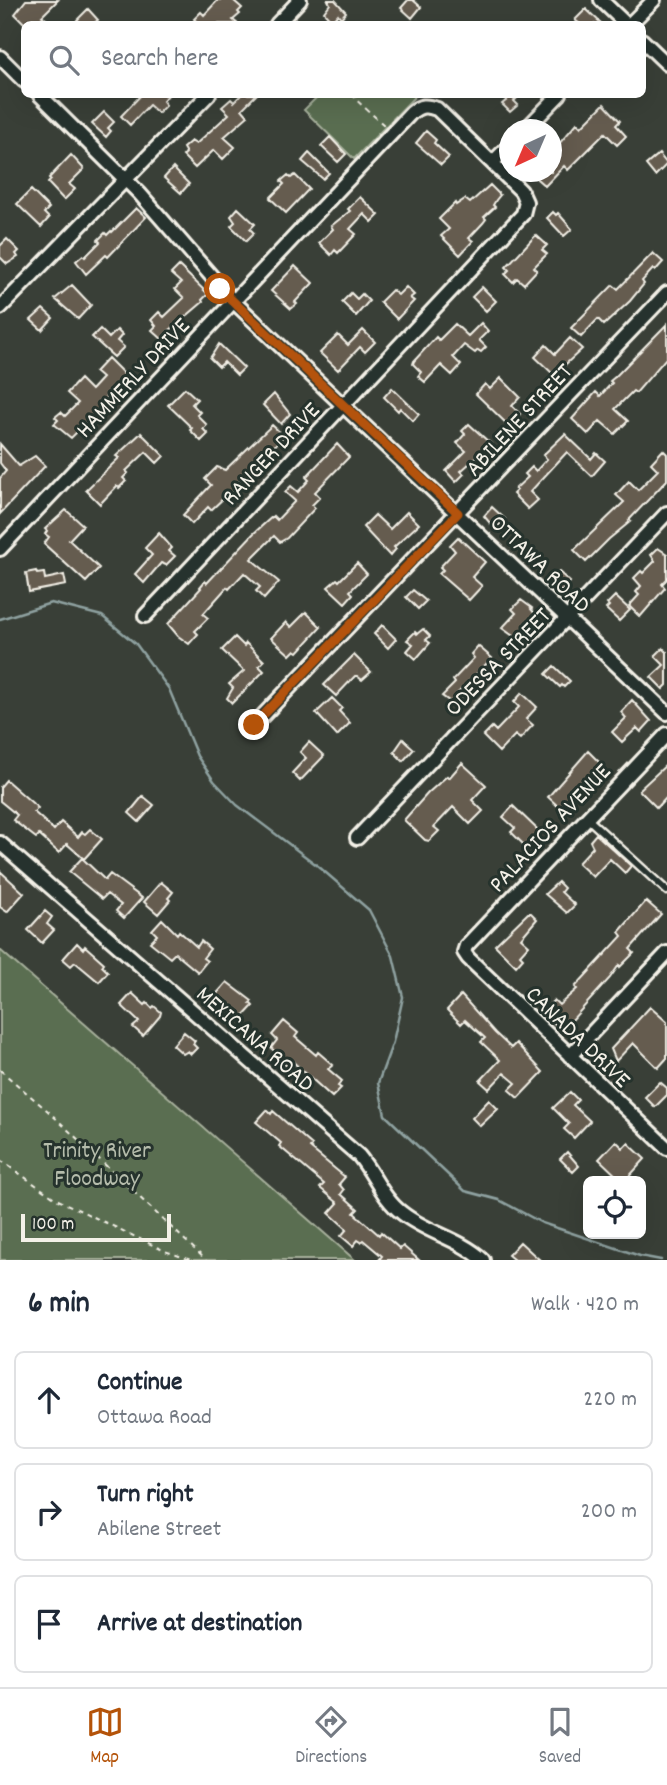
<!DOCTYPE html>
<html lang="en">
<head>
<meta charset="utf-8">
<style>
  body { margin:0; font-family:Dekko,sans-serif; background:#f2f2f3; color:#1f2937 }
  .controls { position:absolute; right:21px; bottom:21px; display:grid; overflow:hidden; border-radius:10px; box-shadow:0 7px 28px #0002 }
  .controls button { width:63px; height:63px; display:grid; place-items:center; padding:0; border:0; border-bottom:2px solid #e0e1e3; background:#fff; color:#1f2937; font:35px sans-serif }
  .compass { position:absolute; left:499px; top:119px; width:63px; height:63px; border-radius:50%; background:#fff; box-shadow:0 7px 28px #0002; rotate:224deg }
  .scale { position:absolute; left:21px; bottom:18px; width:150px; box-sizing:border-box; padding-left:7px; border:4px solid #f4f1e8; border-top:0; font-size:19px; line-height:24px; white-space:nowrap; color:#f4f1e8; -webkit-text-stroke:5px #26332d; paint-order:stroke }
  .stop { position:absolute; width:21px; height:21px; margin:-16px; border:5px solid #b45309; border-radius:50%; background:#fff }
  .stop.end { background:#b45309; border-color:#fff; box-shadow:0 2px 7px #0008 }
  .list { margin:0; padding:0; list-style:none }
  h2 { display:flex; justify-content:space-between; align-items:center; height:91px; margin:0; padding:0 28px; font-size:30px }
  h2 small { font-size:23px; font-weight:400; color:#747a83 }
  .list li { display:grid; grid-template-columns:46px 1fr auto; gap:21px; align-items:center; box-sizing:border-box; height:98px; margin:0 14px 14px; padding:0 14px; border:2px solid #e0e1e3; border-radius:10px }
  .list b { display:block; font-size:26px; white-space:nowrap }
  .list p { margin:0; font-size:23px; white-space:nowrap; color:#747a83 }
  .list em { font-size:23px; font-style:normal; color:#747a83 }
  .icon { flex:none; width:38px; height:38px; fill:none; stroke:currentColor; stroke-width:2; stroke-linecap:round; stroke-linejoin:round }
  .map { position:relative; flex:none; width:667px; height:1260px; overflow:hidden }
  .search { position:absolute; background:#fff; box-shadow:0 7px 28px #0002; left:21px; right:21px; top:21px; height:77px; display:flex; align-items:center; gap:18px; box-sizing:border-box; padding:0 24px; border-radius:10px; color:#747a83; font-size:26px }
  .sheet { height:427px; background:#fff }
  nav { display:flex; justify-content:space-around; align-items:center; box-sizing:border-box; height:98px; border-top:2px solid #e0e1e3; background:#fff; font-size:19px; color:#747a83 }
  nav a { display:grid; justify-items:center; gap:4px }
  nav .on { color:#b45309 }
  .map>svg:first-child { display:block }
  .green { fill:#5a6e51; stroke:#a7b09c; stroke-width:2 }
  .lines { fill:none; stroke-linecap:round; stroke-linejoin:round }
  .stream { stroke:#8fa2a1; stroke-width:2.5 }
  .building { fill:#655b4f; stroke:#f4f1e8; stroke-width:2 }
  .service-casing { stroke:#f4f1e8; stroke-width:11 }
  .minor-casing { stroke:#f4f1e8; stroke-width:18 }
  .path { stroke:#f4f1e8; stroke-width:2; stroke-dasharray:5 5; stroke-linecap:butt }
  .service { stroke:#26332d; stroke-width:6 }
  .minor { stroke:#26332d; stroke-width:12 }
  .route { stroke:#b45309; stroke-width:9 }
  .labels { text-anchor:middle; stroke-width:6; stroke-linejoin:round; paint-order:stroke }
  .street-label { font-size:24px; fill:#f4f1e8; stroke:#26332d }
  .park-label { font-size:24px; fill:#b6bdac; stroke:#26332d }
</style>
</head>
<body>
<div class="map">
<svg width="667" height="1260" viewBox="0 0 667 1260">
  <rect width="100%" height="100%" fill="#393f37"/>
  <filter id="ink" filterUnits="userSpaceOnUse"><feTurbulence type="fractalNoise" baseFrequency=".0143" numOctaves="2"/><feDisplacementMap in="SourceGraphic" scale="14" xChannelSelector="R" yChannelSelector="G"/><feConvolveMatrix kernelMatrix="1 2 1 2 8 2 1 2 1" color-interpolation-filters="sRGB"/></filter>
  <g filter="url(#ink)">
    <path class="green" d="M320 94H416V95L354 159 304 110Z
      M0 950 355 1260H0Z"/>
    <g class="lines">
      <path class="stream" d="M0 619 51 603 102 616 136 644 169 689 197 756 214 781 237 805 318 866 369 910 393 956 403 997 393 1042 378 1083 385 1115 465 1191 499 1200 542 1223 640 1256 661 1260"/>
    </g>
    <path class="building" d="M26 0H58L42 16 46 19 41 24H25L15 14Z
      M218 0H233L242 8 238 12 240 14 233 20 238 24H195L197 22 194 19 201 12 204 15Z
      M328 0H335L346 12 341 18 338 14 332 21 324 12 330 4Z
      M408 0H413L421 7 412 18 401 8Z
      M88 9 98 20 93 24H81L77 20Z
      M586 9 602 24H580L575 20Z
      M142 94H169L163 101 166 105 158 113 149 105 130 125 121 116Z
      M242 94H257L242 109 248 116 224 137 235 147 223 159 214 150 195 168 183 156 186 153 183 148 191 141 196 144 229 114 222 107 231 99 234 102Z
      M502 94H521L514 101 518 105 510 112 502 104 507 100Z
      M604 104 620 121 616 125 626 136 617 145 605 133 568 170 564 166 545 186 529 172H551V149L558 145 577 123 581 127Z
      M104 112 114 122 108 128 111 131 106 137 92 124Z
      M426 131 436 140 434 143 449 157 441 165 416 143Z
      M330 137 346 154 338 162 321 146Z
      M309 153 329 173 323 179 302 161Z
      M659 154 667 164 655 176 646 165Z
      M71 155 84 169 69 184 75 189 64 200 48 183 51 180 49 178Z
      M173 168 189 184 181 193 164 178Z
      M288 175 291 178 295 175 309 189 286 213 270 198 284 184 281 181Z
      M490 185 500 195 496 200 493 205 495 207 484 217 486 219 483 223 469 238 473 241 460 255 441 236 449 229 439 219 455 203 456 205 465 199 470 203Z
      M31 190 49 208 44 213 49 218 41 227 17 204Z
      M360 197 379 215 372 222 364 214 350 229 356 234 338 253 335 250 331 255 319 243 333 229 331 226 350 211 348 209Z
      M136 208 146 217 108 257 106 255 86 274 76 261 83 255 85 257 100 242 98 240 105 233 107 235 111 231 112 232Z
      M238 208 255 224 250 229 254 233 246 241 231 226 235 222 231 216Z
      M553 212 556 215 558 213 572 229 564 236 547 218Z
      M536 235 547 245 542 250 547 254 534 267 537 270 524 284 517 278 513 282 505 274 509 270 506 267Z
      M7 239 19 251 16 254 18 257 7 264 0 257V246Z
      M653 253 663 262 655 271 653 269 642 281 644 284 630 301 604 325 598 319 581 337 571 328 613 285 618 289Z
      M179 266 208 294 202 300 203 302 169 331 163 340 152 330 156 326 151 320 159 312 164 317 184 298 175 289 181 283 171 274Z
      M295 266 313 283 295 302 297 304 291 309 271 291Z
      M72 285 91 305 78 319 55 299Z
      M406 287 414 295 410 298 414 301 397 319 380 302 392 290 398 295Z
      M482 287 496 301 486 311 472 297Z
      M351 293 357 299 362 294 369 301 356 316 342 302Z
      M43 309 53 318 42 330 31 320Z
      M481 323 488 331 479 340 486 347 481 352 478 350 475 353 464 345 453 357 461 365 452 375 441 365 425 382 418 376 421 372 413 364 414 361 436 337 439 340 455 324 468 336Z
      M667 324V357L636 393 633 391 615 409 628 421 615 434 600 421 588 434 572 419 596 392 600 396 612 383 610 381 616 376Z
      M100 329 109 338 117 330 122 335 117 341 124 347 114 357 92 337Z
      M363 330 375 342 365 352 360 347 338 370 320 353 338 335 348 345Z
      M570 338 582 349 554 375 535 357 546 345 555 354Z
      M219 344 244 368 237 375 224 362 219 367 210 358Z
      M108 358 126 376 106 397 109 400 71 438 54 424 58 420 55 417 61 412 65 416 78 403 67 393 80 379 91 390 102 378 95 372Z
      M501 378 520 397 512 406 520 414 509 426 476 394 485 384 490 389Z
      M185 388 197 399 192 404 200 412 197 415 207 425 203 429 208 434 201 441 190 430 192 428 168 405Z
      M392 388 419 414 413 421 400 408 398 411 384 397Z
      M274 394 290 414 281 424 263 405Z
      M469 424 491 444 461 471 464 474 456 482 446 471 466 451 457 443 465 434 462 431Z
      M272 425 284 436 260 461 258 460 237 484 239 486 229 496 227 495 211 510 208 507 192 524 183 515 211 485 205 479 217 467 225 470Z
      M141 433 164 456 157 463 146 452 126 471 128 473 123 478 126 481 119 488 117 486 100 504 86 490 119 458 116 456Z
      M565 434 591 459 596 453 605 461 592 476 567 452 530 492 538 500 528 509 513 494 517 490 515 489 528 477 525 474 532 467 536 471 547 459 543 455Z
      M0 444 19 466 35 456 45 466 0 514V478L6 471 0 463Z
      M337 444 349 457 315 492 320 497 312 505 315 508 287 538 280 542 274 536 251 559 279 582 264 599 256 591 260 587 244 573 229 589 227 587 203 614 208 618 195 631 198 634 189 644 178 636 168 624 201 588 200 587 205 581 207 583 253 534 273 516 277 520 295 501 285 492 291 486 298 492 309 480 306 477Z
      M663 450 667 454V480L629 520 631 521 609 539 586 562 574 550 624 502 616 495 629 481 638 490 658 470 651 463Z
      M492 507 505 519 495 529 484 516Z
      M66 510 83 525 69 540 99 568 86 582 44 544 49 537 45 534 47 531 45 529Z
      M407 512 419 524 394 547 396 549 390 556 363 527 375 515 390 529Z
      M159 533 172 548 169 551 175 556 166 565 161 563 144 583 135 574 152 555 145 548Z
      M458 537 485 562 472 577 482 586 469 600 439 574 443 570 440 567 455 551 450 545Z
      M658 548 667 554V579L662 584 665 588 640 617 629 606 639 595 636 592 641 586 634 578 641 571 643 573 655 561 651 555Z
      M357 563 367 574 350 591 353 594 345 603 328 587 337 579 339 581Z
      M36 571 37 574 44 573 45 579 64 575 66 585 29 592 26 573Z
      M559 572 570 582 561 592 550 582Z
      M413 590 426 601 418 609 406 597Z
      M615 596 630 610 619 621 606 609 609 606 607 604Z
      M521 600 532 608 531 609 537 616 516 638 502 628 516 613 512 609Z
      M306 612 321 627 298 652 295 650 290 655 271 638 286 622 291 627Z
      M382 625 396 639 388 648 374 634Z
      M423 629 430 636 426 640 430 643 416 659 407 651 413 644 407 640 415 632 417 634Z
      M235 637 244 646 246 643 264 661 259 666 264 671 232 703 227 698 233 688 229 684 244 671 222 650Z
      M478 646 492 658 457 694 462 701 456 706 442 696 455 683 453 680 474 658 471 654Z
      M663 648 667 652V685L663 689 651 677 664 665 655 656Z
      M354 655 371 672 362 680 357 676H355L336 696 324 685Z
      M554 666 570 681 564 687 562 685 560 687 546 674Z
      M522 693 537 707 526 719 533 725 520 739 515 735 499 752 483 736 492 727 496 731 519 707 514 702Z
      M332 698 342 708 339 711 350 723 337 736 316 713Z
      M632 700 651 721 641 732 637 728 622 742 612 732 626 718 621 712Z
      M403 739 414 749 403 761 394 752Z
      M309 742 324 756 300 781 292 773 306 758 300 752Z
      M588 751 601 764 560 808 548 797Z
      M462 763 486 785 472 800 483 811 470 824 453 807 434 827 439 831 429 841 425 840 404 820 428 793 447 776 449 778Z
      M667 764V797L657 808 639 790Z
      M6 780 38 808 34 812 54 830 61 822 78 837 82 832 85 834 90 829 102 839 84 859 67 844 59 853 39 835 36 838 13 820 17 815 0 801V787Z
      M143 796 154 805 139 822 129 813Z
      M513 806 540 832 534 842 526 847 511 832 515 828 503 817Z
      M596 834 631 866 625 873 610 859 593 877 578 863 593 847 590 841Z
      M82 858 105 880 110 874 142 898 124 918 116 911 121 905 107 894 102 899 69 872Z
      M0 871 24 893 7 912 0 907Z
      M161 882 173 892 168 898 170 900 158 914 144 902Z
      M558 882 564 888 561 892 575 905 567 913 545 894Z
      M646 901 661 914 630 949 634 953 620 967 619 965 610 978 562 1031 543 1012 554 1000 559 1005 577 989 575 987 622 936 619 932Z
      M45 911 52 917 47 924 54 930 42 943 28 930Z
      M528 913H531L537 919 521 938 529 945 520 955 523 958 516 966 495 945Z
      M162 919 177 934 179 931 197 947 201 941 210 949 203 958 207 961 198 972 175 953 170 958 150 942 157 935 152 930Z
      M77 943 83 949 85 946 104 963 102 966 108 972 99 982 75 962 71 966 63 959Z
      M227 982 252 1001 250 1003 253 1006 240 1020 223 1003 221 1005 213 998Z
      M132 993 145 1005 147 1003 152 1008 154 1006 161 1012 160 1016 143 1036 133 1027 139 1022 121 1005Z
      M461 995 495 1033 511 1048 516 1043 543 1072 518 1098 509 1090 516 1083 504 1073 489 1089 480 1081 500 1060 481 1042 485 1038 465 1020 461 1024 447 1010Z
      M650 1007 667 1022V1058L658 1068 633 1043 616 1061 611 1049Z
      M284 1021 298 1033 295 1037 316 1055 318 1052 333 1065 328 1069 342 1081 338 1086 341 1088 332 1097 293 1062 288 1067 281 1061 284 1059 271 1048 277 1040 272 1035Z
      M184 1032 195 1041 193 1044 197 1048 191 1054 188 1051 183 1054 173 1045Z
      M660 1082 667 1088V1095L655 1107 645 1097Z
      M570 1092 578 1100 573 1105 590 1121 574 1138 564 1129 569 1124 553 1108Z
      M489 1100 498 1109 480 1126 472 1118Z
      M267 1110 271 1114 273 1111 312 1145 310 1148 345 1177 339 1184 344 1190 341 1194 358 1209 354 1213 379 1235 381 1232 400 1249 403 1246 419 1260H379L382 1256 363 1240 361 1242 358 1240 353 1246 341 1236 347 1229 329 1213 338 1203 320 1188 324 1184 279 1146 281 1143 256 1122Z
      M616 1141 623 1148 628 1143 645 1159 625 1181H622L599 1159Z
      M567 1152 579 1166 573 1172 560 1159Z
      M520 1242 532 1253 540 1260H514L508 1255Z"/>
    <g class="lines">
      <g class="service-casing">
        <path id="service" d="M587 818 667 891"/>
      </g>
      <g class="minor-casing">
        <path id="minor" d="M601 0 626 24
          M277 24 300 0
          M630 24 654 0
          M642 40 667 64
          M0 57 24 81
          M39 94 140 194 233 301 667 713
          M525 130 560 94
          M493 162 510 145
          M0 308 209 94
          M0 549 411 113C420 105 426 105 437 109L521 191 526 202 523 214 145 616
          M254 725 667 293
          M667 734 466 946 464 952 468 958 667 1148
          M357 838 667 513
          M0 843 359 1156C374 1174 383 1199 402 1213 427 1233 459 1238 483 1260
          M570 1056 667 953"/>
      </g>
      <path class="path" d="M357 94 354 98 384 125
        M0 1070 48 1111 206 1260
        M0 1160 56 1199 165 1251 191 1260"/>
      <use href="#service" class="service"/>
      <use href="#minor" class="minor"/>
    </g>
  </g>
  <g class="lines" filter="url(#ink)">
    <path class="route" d="M220 289 458 513 254 725"/>
  </g>
  <g class="labels">
    <g class="street-label">
      <text transform="translate(132 377) rotate(-47)" y="8">HAMMERLY DRIVE</text>
      <text transform="translate(518 419) rotate(-47)" y="8">ABILENE STREET</text>
      <text transform="translate(270 453) rotate(-47)" y="8">RANGER DRIVE</text>
      <text transform="translate(541 563) rotate(44)" y="8">OTTAWA ROAD</text>
      <text transform="translate(497 661) rotate(-46)" y="8">ODESSA STREET</text>
      <text transform="translate(549 827) rotate(-47)" y="8">PALACIOS AVENUE</text>
      <text transform="translate(579 1036) rotate(44)" y="8">CANADA DRIVE</text>
      <text transform="translate(256 1038) rotate(41)" y="8">MEXICANA ROAD</text>
    </g>
    <g class="park-label">
      <text x="97" y="1157">Trinity River<tspan x="97" dy="28">Floodway</tspan></text>
    </g>
  </g>
</svg>
<div class="controls">
<button><svg class="icon" aria-label="locate" viewBox="0 0 24 24"><circle cx="12" cy="12" r="6"/><path d="M12 2v4M12 18v4M2 12h4M18 12h4"/></svg></button>
</div>
<svg class="compass" viewBox="-18 -18 36 36"><path d="M0-13l5 13h-10z" fill="#e53935"/><path d="M0 13l5-13h-10z" fill="#747a83"/></svg>
<div class="scale">100 m</div>
<div class="stop" style="left:220px;top:289px"></div>
<div class="stop end" style="left:254px;top:725px"></div>
<div class="search"><svg class="icon" aria-label="search" viewBox="0 0 24 24"><circle cx="10" cy="10" r="6"/><path d="M15 15l6 6"/></svg>Search here</div>
</div>
<section class="sheet">
<h2>6 min<small>Walk · 420 m</small></h2>
<ul class="list">
<li><svg class="icon" aria-label="ahead" viewBox="0 0 24 24"><path d="M12 20V5M6 11l6-6 6 6"/></svg><div><b>Continue</b><p>Ottawa Road</p></div><em>220 m</em></li>
<li><svg class="icon" aria-label="right" viewBox="0 0 24 24"><path d="M7 20v-9h11M14 6l5 5-5 5"/></svg><div><b>Turn right</b><p>Abilene Street</p></div><em>200 m</em></li>
<li><svg class="icon" aria-label="arrive" viewBox="0 0 24 24"><path d="M6 21V4h12l-3 4 3 4H6"/></svg><div><b>Arrive at destination</b></div></li>
</ul>
</section>
<nav>
<a class="on"><svg class="icon" aria-label="map" viewBox="0 0 24 24"><path d="M3 6l6-2 6 2 6-2v14l-6 2-6-2-6 2zM9 4v14M15 6v14"/></svg>Map</a>
<a><svg class="icon" aria-label="directions" viewBox="0 0 24 24"><path d="M12 3l9 9-9 9-9-9zM9 14v-3h6M13 9l2 2-2 2"/></svg>Directions</a>
<a><svg class="icon" aria-label="saved" viewBox="0 0 24 24"><path d="M7 4h10v16l-5-4-5 4z"/></svg>Saved</a>
</nav>
</body>
</html>
